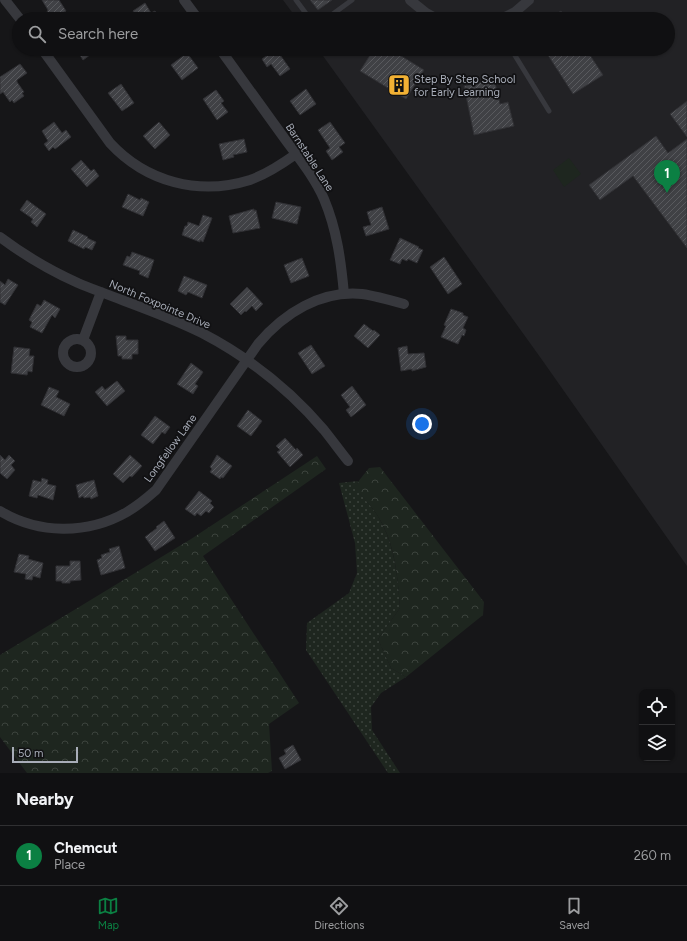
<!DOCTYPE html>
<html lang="en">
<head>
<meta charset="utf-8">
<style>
  body { margin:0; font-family:Figtree,sans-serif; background:#19191b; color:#f1f3f6 }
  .controls { position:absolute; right:12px; bottom:12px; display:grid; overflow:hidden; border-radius:8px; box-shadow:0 1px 3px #0004 }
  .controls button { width:36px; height:36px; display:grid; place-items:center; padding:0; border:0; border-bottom:1px solid #303032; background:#101012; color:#f1f3f6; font:20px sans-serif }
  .scale { position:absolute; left:12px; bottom:10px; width:66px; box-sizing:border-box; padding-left:4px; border:2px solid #a8adb8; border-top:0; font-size:11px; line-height:14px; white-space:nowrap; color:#a8adb8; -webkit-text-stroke:3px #111113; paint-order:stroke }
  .you { position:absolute; left:422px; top:424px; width:14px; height:14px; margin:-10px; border:3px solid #fff; border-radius:50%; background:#1a73e8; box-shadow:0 0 0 6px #1a73e833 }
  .badge { display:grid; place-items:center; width:26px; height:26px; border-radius:50%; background:#0b8043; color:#fff; font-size:13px; font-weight:700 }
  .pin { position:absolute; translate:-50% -33px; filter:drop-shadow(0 1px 2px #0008) }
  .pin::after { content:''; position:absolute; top:21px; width:14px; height:12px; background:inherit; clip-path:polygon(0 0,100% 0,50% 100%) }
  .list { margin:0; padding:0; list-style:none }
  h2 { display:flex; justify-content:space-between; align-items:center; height:52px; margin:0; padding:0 16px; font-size:17px }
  h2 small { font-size:13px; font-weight:400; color:#9c9d9f }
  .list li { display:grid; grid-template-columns:26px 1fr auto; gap:12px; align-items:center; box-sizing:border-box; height:60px; padding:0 16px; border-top:1px solid #303032 }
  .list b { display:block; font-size:15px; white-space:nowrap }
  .list p { margin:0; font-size:13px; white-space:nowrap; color:#9c9d9f }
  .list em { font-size:13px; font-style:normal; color:#9c9d9f }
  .icon { flex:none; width:22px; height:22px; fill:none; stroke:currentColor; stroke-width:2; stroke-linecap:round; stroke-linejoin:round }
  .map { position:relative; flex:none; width:687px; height:773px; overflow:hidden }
  .search { position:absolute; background:#101012; box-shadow:0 1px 3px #0004; left:12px; right:12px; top:12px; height:44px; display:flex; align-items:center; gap:10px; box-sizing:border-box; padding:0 14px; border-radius:22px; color:#9c9d9f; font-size:15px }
  .sheet { height:112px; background:#101012 }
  nav { display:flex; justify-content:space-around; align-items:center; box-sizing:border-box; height:56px; border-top:1px solid #303032; background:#101012; font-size:11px; color:#9c9d9f }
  nav a { display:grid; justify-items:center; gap:2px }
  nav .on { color:#0b8043 }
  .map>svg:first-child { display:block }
  .built { fill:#222225 }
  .grass { fill:url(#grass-dots) }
  .forest { fill:url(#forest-crowns) }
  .pitch { fill:#1e261f }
  .building { fill:url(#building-hatch); stroke:#303034 }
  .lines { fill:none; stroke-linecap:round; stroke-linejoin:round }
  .lane { stroke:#37383d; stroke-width:5 }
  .street { stroke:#37383d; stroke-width:10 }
  .labels { text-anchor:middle; stroke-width:3.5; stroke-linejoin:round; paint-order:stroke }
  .poi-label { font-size:11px; fill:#a8adb8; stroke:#111113; text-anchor:start }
  .street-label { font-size:11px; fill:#a8adb8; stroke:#111113 }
</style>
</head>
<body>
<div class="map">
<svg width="687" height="773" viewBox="0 0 687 773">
  <defs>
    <pattern id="grass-dots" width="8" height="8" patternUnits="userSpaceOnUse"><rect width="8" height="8" fill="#1e261f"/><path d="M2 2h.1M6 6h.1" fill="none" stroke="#3c433d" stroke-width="1.8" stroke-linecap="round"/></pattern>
    <pattern id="forest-crowns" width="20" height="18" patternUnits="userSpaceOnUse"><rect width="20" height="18" fill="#1e261f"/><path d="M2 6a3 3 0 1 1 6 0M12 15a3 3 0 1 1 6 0" fill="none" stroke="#3c433d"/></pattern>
    <pattern id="building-hatch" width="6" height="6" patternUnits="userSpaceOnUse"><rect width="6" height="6" fill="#404145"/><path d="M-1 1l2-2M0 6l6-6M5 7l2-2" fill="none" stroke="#595a5e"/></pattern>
  </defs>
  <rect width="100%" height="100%" fill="#161618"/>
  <path class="built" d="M283 0H687V566L540 357 318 49H668V19H297Z"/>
  <path class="grass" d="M358 481 356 488C363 498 373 507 379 518 395 545 398 578 400 608L378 639 391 668 406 677 381 693 371 707 372 730 400 773H388L306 650 307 623 349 593 357 573 355 543 339 483Z"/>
  <path class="forest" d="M317 456 326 469 203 556 299 703 269 724 272 771 268 773H27L0 737V655L191 539Z
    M380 467 484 602 483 615 406 677 391 668 378 639 400 608C398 578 395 544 379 518 373 507 363 498 355 488 358 480 364 475 369 468Z"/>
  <path class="pitch" d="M569 158 581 174 564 187 553 170Z"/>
  <path class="building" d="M42 0H59L66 11 52 19 47 12 48 10Z
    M310 0H332L318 10Z
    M145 3 151 13 155 11 160 19H138L133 11Z
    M561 11 566 19H548Z
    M76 49H98L83 60Z
    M276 49 290 69 280 76 271 64 267 67 262 59Z
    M374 49H390L424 70 406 99 360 71Z
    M544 49H586L603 75 573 94Z
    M187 53 198 68 182 80 171 65Z
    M20 64 27 73 17 80V82L24 92 22 93 24 96 14 103 12 100 10 102 3 92 0 94V77Z
    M494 79 500 104 508 102 514 126 474 135 464 86Z
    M121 84 134 103 122 111 108 93Z
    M306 89 316 104 300 115 290 101Z
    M216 90 224 101 221 103 228 112 217 120 203 99Z
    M687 101V137L670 114Z
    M54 122 62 133 66 130 71 137 55 149 53 147 49 151 44 144 48 141 42 131Z
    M159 122 170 135 155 149 143 136Z
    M330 122 345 143 339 147 343 152 332 160 326 151 330 148 318 130Z
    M656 136 668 153 687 139V248L633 176 600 200 589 185Z
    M244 139 247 152 233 155 234 157 223 160 219 144Z
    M81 160 91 171 94 169 99 176 87 187 71 169Z
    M128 194 140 200 141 198 149 202 143 216 122 207Z
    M27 200 46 214 37 227 31 222 33 219 20 210Z
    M276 202 301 207 297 224 272 218Z
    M382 207 389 229 366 236 363 227 371 225 367 212Z
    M254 209V211L256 210 260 228 233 233 229 216Z
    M203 215 212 218 203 242 200 240V242L182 235 185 226H187L188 222 199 226Z
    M73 230 88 237 87 238 96 242 92 250 85 247 84 249 68 241Z
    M400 238 419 247 418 248 423 250 417 263 408 259 407 261 402 259 400 264 390 260Z
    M132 252 154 260 148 278 139 274 140 271 123 265 127 256 130 257Z
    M444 257 462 284 448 294 430 267Z
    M302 258 309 276 291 283 284 265Z
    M184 276 207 285 202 298 188 292 186 295 178 291Z
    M8 279 18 285 5 305 0 302V281L5 285Z
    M247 287 263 304 256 311 252 306 246 312 245 311 241 315 230 304Z
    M44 300 60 309 55 318 52 315 42 333 30 327 32 322 29 320 37 304 41 306Z
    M451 309 463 313V315L468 317 463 328 466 330 464 336 462 335 458 344 441 337 446 326 444 325Z
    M364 324 373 331 374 330 380 335 368 348 354 336Z
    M116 336H126V340H138V354H132V359H122V356H118Z
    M311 345 325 366 312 374 298 353Z
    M407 346 408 354 424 353 426 367 412 371V369L401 371 398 348Z
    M14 347 30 349 29 356H34L32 372 28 371 27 375 11 373Z
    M191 363 203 372 195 384 198 386 193 394 177 384Z
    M117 381 125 391 107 406 95 392 102 386 105 390Z
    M352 386 366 405 351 417 346 410 350 407 341 395Z
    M49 387 59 391 56 397 70 404 64 416 41 405Z
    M248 410 262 421 251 436 237 426Z
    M155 416 170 427 165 434 162 432 153 444 141 435Z
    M285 438 296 450 297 448 303 455 290 467 277 452 280 450 276 446Z
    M0 455 5 460 9 455 15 461 11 465 15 470 7 479 0 473Z
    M130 455 142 466 132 477 130 476 123 483 113 474Z
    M217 455 232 466 223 478 221 477 220 479 210 472 212 469 210 467Z
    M42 478 48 480 47 484 56 486 53 500 38 495 37 498 29 496 33 480 41 482Z
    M94 480 98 496 91 499 90 497 84 498 83 496 79 498 76 485Z
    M199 491 212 501 210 503 214 507 209 513 206 511 201 516 197 513 195 516 185 509Z
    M164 521 175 538 155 551 145 537 157 528 156 527Z
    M119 546 125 568 101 575 97 560 102 558 101 555 110 552 109 549Z
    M19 554 29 556 28 559 43 563 40 578 33 576 32 580 25 579 26 574 14 572Z
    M70 561H80L81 580 70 581V583H62V581H56V566H70Z
    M293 745 301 760 285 769 279 758 286 754 284 750Z"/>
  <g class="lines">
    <path class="lane" d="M296 0 310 19
      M326 19 352 0
      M511 49 549 111
      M436 53 437 49"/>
    <path class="street" d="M5 0 20 19
      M184 0 198 19
      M410 0 426 13 437 19
      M501 19 515 12 529 0
      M42 49 110 143C146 182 199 196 250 180 267 174 282 164 296 154
      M220 49C241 78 262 107 282 135 297 156 314 176 324 199 337 230 341 261 344 294
      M0 237C24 255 51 271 78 283 119 300 162 313 202 333 248 357 290 390 324 430 332 440 340 451 348 461
      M63 353a14 14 0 1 1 28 0a14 14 0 1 1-28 0Z
      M83 340 101 292
      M0 511C38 534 87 535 127 512 137 506 147 498 156 490L258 344C284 313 321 290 362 294 376 296 390 300 404 304"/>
  </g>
  <defs>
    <g id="building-square" transform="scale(1.15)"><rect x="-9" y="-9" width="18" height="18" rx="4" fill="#f2b134" stroke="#111113"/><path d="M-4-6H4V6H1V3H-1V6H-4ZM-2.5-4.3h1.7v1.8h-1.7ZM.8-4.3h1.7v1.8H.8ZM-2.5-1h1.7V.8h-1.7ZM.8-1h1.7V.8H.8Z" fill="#111"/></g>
  </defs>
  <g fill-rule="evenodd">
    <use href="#building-square" x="399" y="85"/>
  </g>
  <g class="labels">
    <g class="poi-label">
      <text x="414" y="83">Step By Step School<tspan x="414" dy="13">for Early Learning</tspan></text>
    </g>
    <g class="street-label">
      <text transform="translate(310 157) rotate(57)" y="4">Barnstable Lane</text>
      <text transform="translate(160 304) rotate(23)" y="4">North Foxpointe Drive</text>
      <text transform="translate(170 448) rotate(-54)" y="4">Longfellow Lane</text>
    </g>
  </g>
</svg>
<div class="controls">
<button><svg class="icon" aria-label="locate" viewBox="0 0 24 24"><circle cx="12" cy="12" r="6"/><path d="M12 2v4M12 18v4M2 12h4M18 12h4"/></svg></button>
<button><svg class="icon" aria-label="layers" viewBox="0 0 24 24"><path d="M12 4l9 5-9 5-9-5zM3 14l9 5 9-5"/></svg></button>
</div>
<div class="scale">50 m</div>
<div class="you"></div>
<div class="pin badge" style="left:667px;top:193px">1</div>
<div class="search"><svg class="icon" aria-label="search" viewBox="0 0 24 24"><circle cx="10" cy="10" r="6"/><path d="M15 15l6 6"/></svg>Search here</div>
</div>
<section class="sheet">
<h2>Nearby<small></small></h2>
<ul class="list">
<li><span class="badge">1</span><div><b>Chemcut</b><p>Place</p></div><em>260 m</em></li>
</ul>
</section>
<nav>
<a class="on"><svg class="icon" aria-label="map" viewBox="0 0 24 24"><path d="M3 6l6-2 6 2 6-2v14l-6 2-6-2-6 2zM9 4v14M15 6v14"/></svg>Map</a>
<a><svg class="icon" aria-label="directions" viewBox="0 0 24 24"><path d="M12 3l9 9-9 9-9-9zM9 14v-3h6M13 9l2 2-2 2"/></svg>Directions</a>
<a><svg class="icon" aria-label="saved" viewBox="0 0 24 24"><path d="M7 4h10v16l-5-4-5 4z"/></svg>Saved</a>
</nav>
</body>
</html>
